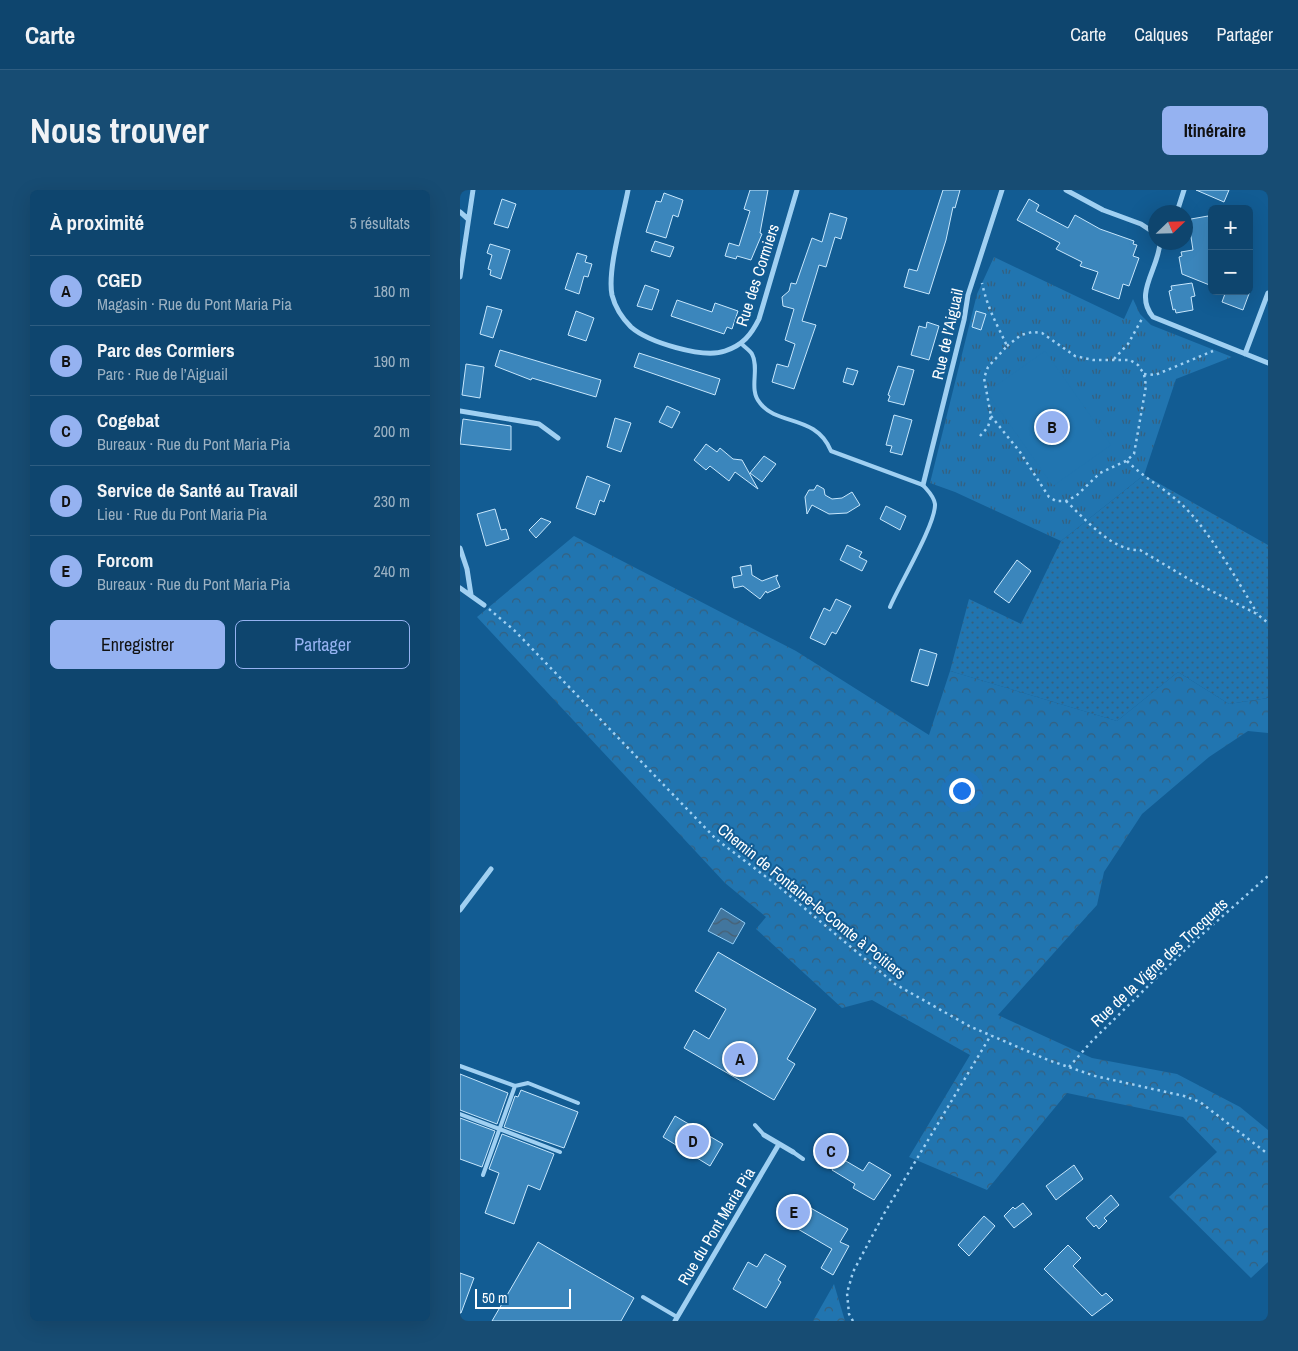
<!DOCTYPE html>
<html lang="fr">
<head>
<meta charset="utf-8">
<style>
  body { margin:0; font-family:"Archivo Narrow",sans-serif; background:#174c73; color:#f1f3f6 }
  .controls { position:absolute; right:15px; top:15px; display:grid; overflow:hidden; border-radius:8px; box-shadow:0 5px 20px #0002 }
  .controls button { width:45px; height:45px; display:grid; place-items:center; padding:0; border:0; border-bottom:1px solid #2e5d81; background:#0e456e; color:#f1f3f6; font:25px sans-serif }
  .compass { position:absolute; left:688px; top:15px; width:45px; height:45px; border-radius:50%; background:#0e456e; box-shadow:0 5px 20px #0002; rotate:67deg }
  .scale { position:absolute; left:15px; bottom:12px; width:96px; box-sizing:border-box; padding-left:5px; border:2px solid #fff; border-top:0; font-size:14px; line-height:18px; white-space:nowrap; color:#fff; -webkit-text-stroke:4px #125c93; paint-order:stroke }
  .you { position:absolute; left:501px; top:600px; width:18px; height:18px; margin:-12px; border:4px solid #fff; border-radius:50%; background:#1a73e8; box-shadow:0 0 0 8px #1a73e833 }
  .badge { display:grid; place-items:center; width:32px; height:32px; border-radius:50%; background:#95b2f1; color:#111; font-size:16px; font-weight:700 }
  .pin { position:absolute; translate:-50% -50%; border:2px solid #fff; box-shadow:0 1px 5px #0006 }
  .list { margin:0; padding:0; list-style:none }
  h2 { display:flex; justify-content:space-between; align-items:center; height:65px; margin:0; padding:0 20px; font-size:21px }
  h2 small { font-size:16px; font-weight:400; color:#9bb1c2 }
  .list li { display:grid; grid-template-columns:32px 1fr auto; gap:15px; align-items:center; box-sizing:border-box; height:70px; padding:0 20px; border-top:1px solid #2e5d81 }
  .list b { display:block; font-size:19px; white-space:nowrap }
  .list p { margin:0; font-size:16px; white-space:nowrap; color:#9bb1c2 }
  .list em { font-size:16px; font-style:normal; color:#9bb1c2 }
  .actions { display:flex; gap:10px; padding:15px 20px }
  .actions a { flex:1; padding:11px 0; border:1px solid #95b2f1; border-radius:8px; text-align:center; font-size:18px; color:#95b2f1 }
  .actions .main { background:#95b2f1; color:#111 }
  .map { position:relative; flex:none; width:808px; height:1131px; overflow:hidden; border-radius:8px }
  header { display:flex; align-items:center; gap:30px; box-sizing:border-box; height:70px; padding:0 25px; background:#0e456e; border-bottom:1px solid #2e5d81 }
  header strong { font-size:24px }
  nav { display:flex; gap:28px; margin-inline-start:auto; font-size:18px }
  .intro { display:flex; align-items:center; justify-content:space-between; box-sizing:border-box; height:120px; padding:0 30px }
  h1 { margin:0; font-size:35px }
  .button { padding:12px 22px; border-radius:8px; background:#95b2f1; color:#111; font-size:18px; font-weight:700 }
  main { display:flex; gap:30px; padding:0 30px }
  aside { flex:1; background:#0e456e; border-radius:8px; box-shadow:0 5px 20px #0002 }
  .map>svg:first-child { display:block }
  .grass { fill:url(#grass-dots) }
  .forest { fill:url(#forest-crowns) }
  .park { fill:url(#park-tufts) }
  .pitch { fill:#2175b0 }
  .water { fill:url(#water-waves); stroke:#92cdf6 }
  .building { fill:#3b86bc; stroke:#c7e7fd }
  .lines { fill:none; stroke-linecap:round; stroke-linejoin:round }
  .path { stroke:#a0d0f2; stroke-width:2.5; stroke-dasharray:2.5 4; stroke-linecap:butt }
  .lane { stroke:#a0d0f2; stroke-width:4 }
  .street { stroke:#a0d0f2; stroke-width:5 }
  .labels { text-anchor:middle; stroke-width:4; stroke-linejoin:round; paint-order:stroke }
  .street-label { font-size:16px; fill:#fff; stroke:#125c93 }
</style>
</head>
<body>
<header>
<strong>Carte</strong>
<nav><a>Carte</a><a>Calques</a><a>Partager</a></nav>
</header>
<div class="intro"><h1>Nous trouver</h1><a class="button">Itinéraire</a></div>
<main>
<aside>
<h2>À proximité<small>5 résultats</small></h2>
<ul class="list">
<li><span class="badge">A</span><div><b>CGED</b><p>Magasin · Rue du Pont Maria Pia</p></div><em>180 m</em></li>
<li><span class="badge">B</span><div><b>Parc des Cormiers</b><p>Parc · Rue de l’Aiguail</p></div><em>190 m</em></li>
<li><span class="badge">C</span><div><b>Cogebat</b><p>Bureaux · Rue du Pont Maria Pia</p></div><em>200 m</em></li>
<li><span class="badge">D</span><div><b>Service de Santé au Travail</b><p>Lieu · Rue du Pont Maria Pia</p></div><em>230 m</em></li>
<li><span class="badge">E</span><div><b>Forcom</b><p>Bureaux · Rue du Pont Maria Pia</p></div><em>240 m</em></li>
</ul>
<div class="actions"><a class="main">Enregistrer</a><a>Partager</a></div>
</aside>
<div class="map">
<svg width="808" height="1131" viewBox="0 0 808 1131">
  <defs>
    <pattern id="grass-dots" width="8" height="8" patternUnits="userSpaceOnUse" patternTransform="scale(1.25)"><rect width="8" height="8" fill="#2175b0"/><path d="M2 2h.1M6 6h.1" fill="none" stroke="#36607e" stroke-width="1.8" stroke-linecap="round"/></pattern>
    <pattern id="forest-crowns" width="20" height="18" patternUnits="userSpaceOnUse" patternTransform="scale(1.25)"><rect width="20" height="18" fill="#2175b0"/><path d="M2 6a3 3 0 1 1 6 0M12 15a3 3 0 1 1 6 0" fill="none" stroke="#36607e"/></pattern>
    <pattern id="park-tufts" width="24" height="20" patternUnits="userSpaceOnUse" patternTransform="scale(1.25)"><rect width="24" height="20" fill="#2175b0"/><path d="M3 7l-1-3M5 7V3M7 7l1-3M15 17l-1-3M17 17v-4M19 17l1-3" fill="none" stroke="#36607e"/></pattern>
    <pattern id="water-waves" width="16" height="10" patternUnits="userSpaceOnUse" patternTransform="scale(1.25)"><rect width="16" height="10" fill="#42769e"/><path d="M0 5q4-4 8 0t8 0" fill="none" stroke="#485f71"/></pattern>
  </defs>
  <rect width="100%" height="100%" fill="#125c93"/>
  <path class="grass" d="M684 285 808 355V508L769 514 718 482 657 531 490 481 509 409 561 434 601 351Z"/>
  <path class="forest" d="M114 346 336 461 469 545 490 481 657 531 718 482 769 514 808 508V543L788 541 749 567 682 624 644 682 637 715 538 825 632 868 717 884 780 917 808 940V1072L791 1088 709 1007 757 962 723 927 607 903 527 1000 449 967 510 865 412 810 382 818 296 739 306 727 265 693 17 427Z
    M374 1094 385 1131H353Z"/>
  <path class="park" d="M534 67 664 129 673 109 680 124 691 135 772 167 716 189 684 285 601 351 495 302 470 293 517 104Z"/>
  <path class="pitch" d="M585 161 651 255 593 296 527 202Z"/>
  <path class="water" d="M261 718 285 733 273 754 248 741Z"/>
  <path class="building" d="M290 0H308L300 43 302 44 291 70 277 66 276 69 265 66 269 53 279 56 290 21 284 19Z
    M483 0H500L495 18 493 17 486 50 469 104 444 97 449 79 457 81Z
    M736 0H769L764 12Z
    M204 3 223 10 218 27 213 25 206 48 186 42 196 11 201 12Z
    M42 9 56 14 48 38 34 34Z
    M569 9 579 15 576 21 608 38 615 25 640 39 674 51 673 54 677 55 673 66 679 68 669 96 663 94 659 109 632 99 638 82 620 76 622 72 596 59 600 53 557 30Z
    M370 23 387 28 381 49 375 47 366 77 359 75 357 82 342 131 356 135 334 199 312 192 317 174 328 177 335 154 325 150 334 119 323 116 322 107 329 101 331 93 336 94 352 48 362 52Z
    M748 26 752 39V96L722 84 719 67 722 66 721 62 733 60 729 34 731 33V29Z
    M195 51 214 57 210 67 191 61Z
    M30 54 50 60 41 89 30 85 31 80 28 79 32 65 27 63Z
    M117 63 127 66 125 72 132 74 128 87 124 86 119 104 105 99Z
    M732 93 735 106 731 107 733 120 716 123 715 119 713 120 709 101 712 100 711 96Z
    M185 95 199 100 192 120 177 116Z
    M766 101H790L783 120 762 112Z
    M217 110 252 122 255 113 278 121 272 139 267 137 264 144 211 126Z
    M27 116 42 120 33 148 20 144Z
    M116 121 134 128 126 151 108 145Z
    M516 121 526 124 521 140 512 137Z
    M467 132 479 136 469 170 451 165 459 136 466 138Z
    M40 160 141 190 136 207 72 188 71 190 35 176Z
    M179 163 260 189 255 205 174 177Z
    M6 174 24 177 20 208 2 205Z
    M438 176 454 180 444 215 428 211 430 206 428 205Z
    M387 178 398 181 393 195 383 192Z
    M207 216 220 222 212 238 199 232Z
    M434 225 452 230 442 265 430 262 432 256 426 255Z
    M155 228 171 233 161 262 147 257Z
    M3 229 51 236V260L0 254Z
    M246 254 257 262 260 258 273 269 282 270 298 299 275 282 269 291 250 276 246 280 234 270Z
    M304 266 316 274 302 292 290 283Z
    M127 286 150 295 144 312 140 310 135 325 116 318Z
    M357 295 364 299 365 305 372 309 382 308 392 302 400 315 387 323 369 324 352 315 347 324 345 307 349 300H354Z
    M426 316 446 326 440 340 420 329Z
    M35 319 41 340 46 339 49 349 26 356 17 324Z
    M81 328 91 332 76 348 69 340Z
    M387 355 402 362 399 367 407 371 402 381 380 370Z
    M557 370 571 381 549 413 534 402Z
    M291 375 292 385 302 391 318 385 316 388 320 397 307 403 306 401 300 409 283 396 274 398 272 387 282 385 280 377Z
    M376 409 391 416 376 444 372 442 365 455 350 448 364 418 370 421Z
    M460 459 477 464 468 496 451 491Z
    M258 762 356 819 327 869 335 874 314 910 224 858 234 840 249 849 266 819 235 801Z
    M0 884 48 903 37 934 0 920Z
    M61 900 118 922 104 958 44 937 55 906 58 907Z
    M215 926 263 954 250 976 203 947Z
    M0 928 35 941 22 977 0 969Z
    M42 944 94 964 80 1000 68 995 54 1034 25 1023 39 983 29 979Z
    M367 951 383 960 379 967 403 981 409 972 431 985 414 1010 393 998 395 994 372 980 375 974 359 964Z
    M614 975 623 989 596 1010 586 996Z
    M651 1005 659 1015 644 1028 647 1031 639 1039 636 1035 634 1037 626 1028Z
    M331 1007 388 1039 380 1052 389 1056 373 1085 361 1078 372 1059 319 1028Z
    M563 1013 572 1024 554 1038 544 1026 553 1017 555 1019Z
    M524 1026 535 1036 509 1066 498 1055Z
    M78 1052 174 1108 161 1131H32Z
    M608 1055 621 1068 613 1076 642 1106 646 1103 653 1110 632 1126 584 1079Z
    M305 1064 326 1076 318 1090 321 1092 306 1118 273 1099 288 1072 297 1077Z
    M0 1083 14 1088 1 1123H0Z"/>
  <g class="lines">
    <path class="path" d="M654 169 668 154 683 127
      M684 184 695 185 753 161
      M531 226 560 262 589 307 596 311H606L616 306 640 283 666 271 674 264 686 196 684 184 678 175 670 170H633L615 166 582 143 572 142 561 145 547 156
      M520 246 528 237 531 226 524 188 528 177 547 156C536 132 528 120 522 93
      M667 271C683 287 702 297 719 312 747 336 777 390 797 423
      M606 311C624 328 653 362 680 360L732 391 797 424 808 433
      M29 419 55 441 256 649 318 696 435 794 509 836 588 870 635 886 724 906 740 912 808 964
      M609 877 632 851 730 755 808 686
      M393 1131 389 1124 387 1103 393 1082 425 1022 531 845"/>
    <path class="lane" d="M281 153C284 157 290 160 292 164 300 179 288 199 300 213 317 236 356 224 371 261L463 295C468 301 474 306 475 314 476 334 439 395 430 417
      M0 876 55 896 68 893 118 913
      M0 924 100 962
      M295 935 304 945
      M333 962 343 969
      M23 985 55 896
      M183 1107 217 1127"/>
    <path class="street" d="M168 0C163 27 147 80 152 105 155 117 162 128 171 137 188 152 243 169 265 161 283 155 291 145 299 129L337 0
      M606 0 643 20 681 34 696 44
      M0 22 8 29
      M717 22 724 0
      M700 52C699 79 673 103 693 127L808 173
      M0 87 13 0
      M785 164 808 103
      M0 221 79 234 98 248
      M463 295 504 130 508 105 542 0
      M0 358 7 379 11 405
      M0 398 24 415
      M0 720 31 679
      M304 945 333 962
      M215 1131 319 954"/>
  </g>
  <g class="labels">
    <g class="street-label">
      <text transform="translate(297 85) rotate(-72)" y="6">Rue des Cormiers</text>
      <text transform="translate(487 144) rotate(-77)" y="6">Rue de l’Aiguail</text>
      <text transform="translate(352 711) rotate(39)" y="6">Chemin de Fontaine-le-Comte à Poitiers</text>
      <text transform="translate(699 772) rotate(-43)" y="6">Rue de la Vigne des Trocquets</text>
      <text transform="translate(256 1036) rotate(-59)" y="6">Rue du Pont Maria Pia</text>
    </g>
  </g>
</svg>
<div class="controls">
<button>+</button>
<button>−</button>
</div>
<svg class="compass" viewBox="-18 -18 36 36"><path d="M0-13l5 13h-10z" fill="#e53935"/><path d="M0 13l5-13h-10z" fill="#9bb1c2"/></svg>
<div class="scale">50 m</div>
<div class="you"></div>
<div class="pin badge" style="left:280px;top:869px">A</div>
<div class="pin badge" style="left:592px;top:237px">B</div>
<div class="pin badge" style="left:371px;top:961px">C</div>
<div class="pin badge" style="left:233px;top:951px">D</div>
<div class="pin badge" style="left:334px;top:1022px">E</div>
</div>
</main>
</body>
</html>
